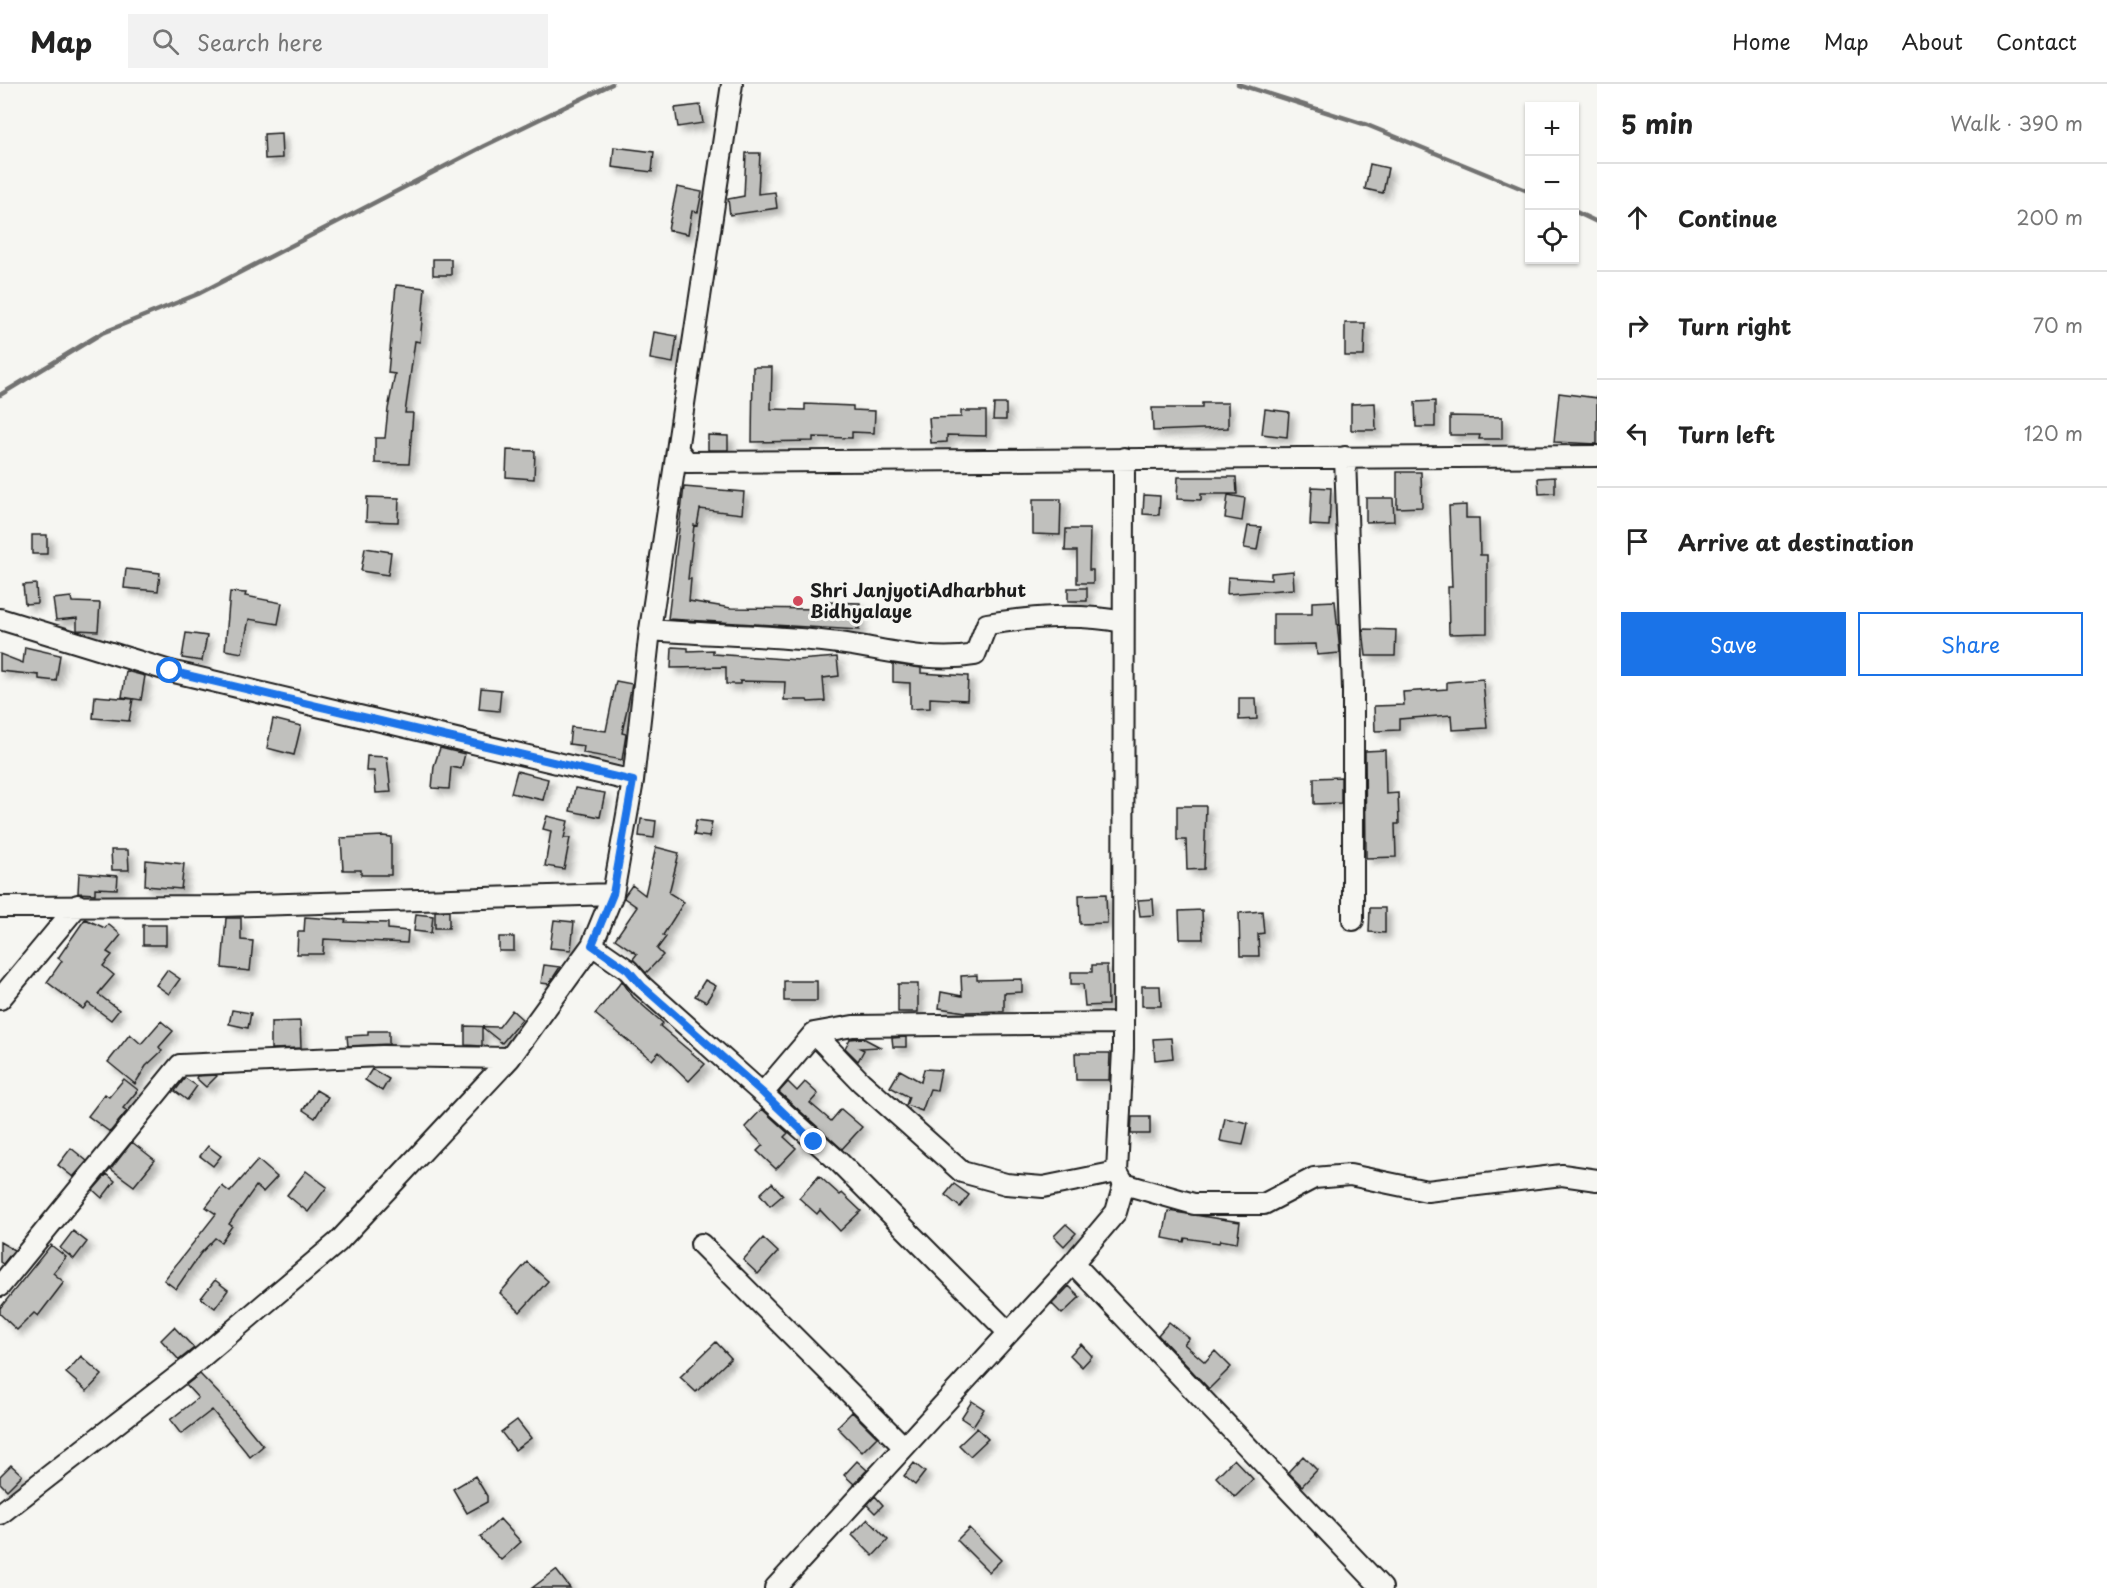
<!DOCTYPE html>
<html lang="en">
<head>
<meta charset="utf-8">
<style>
  body { margin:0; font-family:"Playpen Sans",sans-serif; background:#f2f2f2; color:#222 }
  .controls { position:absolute; right:18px; top:18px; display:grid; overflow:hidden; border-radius:0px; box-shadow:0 2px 4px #0004 }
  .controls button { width:54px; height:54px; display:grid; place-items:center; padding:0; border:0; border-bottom:2px solid #e0e0e0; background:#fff; color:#222; font:30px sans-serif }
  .stop { position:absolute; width:18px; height:18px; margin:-14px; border:4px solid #1a73e8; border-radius:50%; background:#fff }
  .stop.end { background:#1a73e8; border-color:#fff; box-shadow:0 2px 6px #0008 }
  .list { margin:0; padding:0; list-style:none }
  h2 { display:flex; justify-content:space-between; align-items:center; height:78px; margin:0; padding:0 24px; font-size:26px }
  h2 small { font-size:20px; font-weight:400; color:#767676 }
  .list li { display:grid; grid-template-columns:39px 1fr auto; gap:18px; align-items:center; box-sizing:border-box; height:108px; padding:0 24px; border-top:2px solid #e0e0e0 }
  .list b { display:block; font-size:22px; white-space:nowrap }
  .list em { font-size:20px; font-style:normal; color:#767676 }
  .actions { display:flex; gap:12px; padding:18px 24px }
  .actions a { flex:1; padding:14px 0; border:2px solid #1a73e8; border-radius:0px; text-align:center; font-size:21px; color:#1a73e8 }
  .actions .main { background:#1a73e8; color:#fff }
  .icon { flex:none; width:33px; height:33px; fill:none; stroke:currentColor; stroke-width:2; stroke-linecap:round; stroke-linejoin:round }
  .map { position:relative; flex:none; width:1597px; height:1504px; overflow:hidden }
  header { display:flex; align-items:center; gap:36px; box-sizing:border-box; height:84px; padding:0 30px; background:#fff; border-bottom:2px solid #e0e0e0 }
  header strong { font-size:28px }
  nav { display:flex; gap:33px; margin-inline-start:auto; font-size:21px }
  .search { width:420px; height:54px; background:#f2f2f2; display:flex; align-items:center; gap:15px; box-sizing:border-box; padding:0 21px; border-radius:0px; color:#767676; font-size:22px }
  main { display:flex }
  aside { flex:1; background:#fff }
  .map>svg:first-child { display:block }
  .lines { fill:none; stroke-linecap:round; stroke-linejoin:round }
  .stream { stroke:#727271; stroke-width:4.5 }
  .building { fill:#c0c0bd; stroke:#1c1c1c; stroke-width:1.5; filter:url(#shadow) }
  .minor-casing { stroke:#1c1c1c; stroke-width:24 }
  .minor { stroke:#f6f6f2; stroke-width:20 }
  .route { stroke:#1a73e8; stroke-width:8 }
  .poi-dot { fill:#d1495b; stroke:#f6f6f2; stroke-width:2 }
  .labels { text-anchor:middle; stroke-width:6; stroke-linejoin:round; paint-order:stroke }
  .poi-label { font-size:18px; font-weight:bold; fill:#1c1c1c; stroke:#f6f6f2; text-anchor:start }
</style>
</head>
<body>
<header>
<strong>Map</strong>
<div class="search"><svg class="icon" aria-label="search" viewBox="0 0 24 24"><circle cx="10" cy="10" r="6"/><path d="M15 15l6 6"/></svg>Search here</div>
<nav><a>Home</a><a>Map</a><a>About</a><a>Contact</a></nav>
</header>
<main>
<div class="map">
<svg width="1597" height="1504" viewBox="0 0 1597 1504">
  <defs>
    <filter id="shadow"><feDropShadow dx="5.5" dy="5.5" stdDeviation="3" flood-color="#0004"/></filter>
  </defs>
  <rect width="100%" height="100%" fill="#f6f6f2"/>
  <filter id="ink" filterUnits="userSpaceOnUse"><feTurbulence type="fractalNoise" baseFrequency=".0167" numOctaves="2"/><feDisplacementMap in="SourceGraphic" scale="12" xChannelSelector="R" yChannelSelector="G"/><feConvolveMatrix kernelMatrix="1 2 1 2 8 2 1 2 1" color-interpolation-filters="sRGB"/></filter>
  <g filter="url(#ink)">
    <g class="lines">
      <path class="stream" d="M1238 0 1367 41 1530 108
        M1574 127 1597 138
        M0 311 102 249 198 210 484 62 612 0"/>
    </g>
    <path class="building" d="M700 21 703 39 678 43 675 24Z
      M281 49 282 74 265 75 264 50Z
      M614 63 654 68 652 88 612 83Z
      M746 69H760L758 110 775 108 777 124 730 131 728 115 744 112Z
      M1370 80 1388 84 1383 109 1365 105Z
      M677 103 702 108 698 128 692 127 688 150 668 146Z
      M433 175H451V191H433Z
      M396 201 425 204 420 258 415 257 405 329H413L409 380 375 379V354H385L388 325 395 290 388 289Z
      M1345 239H1365L1364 272H1345Z
      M654 248 677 252 673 279 650 275Z
      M753 283H772L771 325 805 326V320L853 322V326L875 327 874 349 852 348V354L813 353V357L752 358Z
      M1559 309 1597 314V360L1554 358Z
      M1435 317V343H1416L1415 318Z
      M1202 319H1228V344L1153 347 1152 324H1202Z
      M1375 319 1376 346H1351V320Z
      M994 320H1006V336H993Z
      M1265 325 1289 328 1287 353 1262 350Z
      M961 327H986V352L947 351V358L931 359 929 334 961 333Z
      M1450 332 1502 333V355H1479L1480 351H1450Z
      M708 351 728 352V366H708Z
      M507 366 535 367 534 395 506 393Z
      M1397 388H1421L1422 423 1397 424Z
      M1178 393H1236L1237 410H1201V416L1177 415Z
      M1555 393V409L1539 410 1538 394Z
      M684 403 744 408 742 430 700 425 697 442 694 441 688 495H691L689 517 731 524 824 525V518L860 519 859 546 668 535Z
      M1312 403 1331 404 1329 442 1310 441Z
      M1144 411 1160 412 1159 431 1143 430Z
      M1228 411 1245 414 1242 437 1225 434Z
      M367 413 399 414 398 438 366 437Z
      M1366 414H1393L1394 437 1366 438Z
      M1033 415H1061L1060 451 1033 450Z
      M1466 421V434H1479L1480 471H1487V549L1449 550 1448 503H1452L1449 422Z
      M1248 442 1261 443 1257 466 1244 464Z
      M1066 445H1090L1089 486H1093V499H1077V467H1065Z
      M32 451H47V470H32Z
      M365 464 391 468 388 491 361 487Z
      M126 485 160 489 158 507 124 504Z
      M1293 487 1294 505 1227 510 1228 493 1271 496V489Z
      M36 500 37 519 25 520 23 501Z
      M1068 504H1087V517H1068Z
      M230 508 246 509 245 512 282 519 278 540 249 535 242 569 225 566Z
      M71 513 72 518 100 519 98 547 77 546V534L56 536 53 515Z
      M1335 517 1340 569 1317 571 1316 560 1273 561V530H1312V518Z
      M1363 545 1396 546 1395 572H1366Z
      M186 549 207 552 202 577 182 574Z
      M25 563 60 571 56 597 39 595V591L0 587V570L23 579Z
      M672 563 688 564V567L713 566V570L798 576 837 573 839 592 823 594 825 617 808 618 807 616H784L785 598 740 597V600H726V583L671 584Z
      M893 580 921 584V589L968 592 967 616 930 614V624L910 625V599L893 598Z
      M126 587 145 592 141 616 122 613Z
      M1483 595 1487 644 1452 646 1451 631 1399 635V646L1375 647 1374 622 1404 621 1403 608 1447 605V598Z
      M616 597 632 600 622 649 626 650 622 676 583 669 584 662 569 660 571 643 606 647Z
      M481 604 501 606 499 627 479 625Z
      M95 612 133 615 129 637 93 634Z
      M1239 614H1256L1257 635 1239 636Z
      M273 635 301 642 294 671 267 664Z
      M440 664 465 670 461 685 451 683 449 705 432 704 434 682Z
      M1385 666 1386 710 1398 709 1399 740H1395L1396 773 1366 774 1365 667Z
      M367 672 387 673 391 708 376 709 374 687H366Z
      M517 687 548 695 543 716 511 709Z
      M1341 693V719L1314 720V694Z
      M575 704 605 709 600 733 570 727Z
      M1177 722H1206L1204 785 1187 786 1186 756H1177Z
      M547 732 568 737 564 754H570L564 785 545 782 551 747 543 745Z
      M641 735 656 737 654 754 639 752Z
      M696 736 712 738 709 753 694 751Z
      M383 752 391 753V791H361V786H343L341 754Z
      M656 763 679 769 669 809 684 818 663 851 666 853 657 865 663 871 646 889 633 875 637 870 615 855 637 823 624 814 625 811 632 801 645 811Z
      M111 766H128L129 786H112Z
      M146 776 184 780 181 805 145 802Z
      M79 789 118 792 117 805 95 804V810L78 809Z
      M1106 810 1107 839 1080 840 1079 811Z
      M1153 815 1154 831 1140 832 1138 816Z
      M1370 824H1385V849L1369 848Z
      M1202 826 1203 855H1180L1179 827Z
      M435 827H449V844H435Z
      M1262 827 1264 849 1258 850 1259 872H1240L1239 829Z
      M416 830 433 832 431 849 414 847Z
      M305 833 346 836 345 838 388 839V845L408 847 407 859 324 855 323 870H297L298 848H304Z
      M226 834H241V856L253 857 250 887 222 884Z
      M85 835 105 844 108 840 121 851 107 868 112 871 103 882 114 891 98 910 119 926 111 936 88 919 83 925 47 898 62 877 58 874Z
      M554 836 574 838 571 866 550 864Z
      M143 841H166V861H143Z
      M499 853H514V867H499Z
      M544 881 560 883 549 900 541 899Z
      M1092 881H1107L1108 921 1085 922 1083 900H1071V888H1092Z
      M167 886 180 895 169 910 156 901Z
      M977 891V896L1022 895V908L1004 909V927L966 928 939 924 941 908 962 912 961 892Z
      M705 896 716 902 706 918 695 912Z
      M622 897 633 913 663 939 660 942 705 980 689 997 659 968 652 976 595 930Z
      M784 897H817V917H784Z
      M898 900H918V928H898Z
      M1142 902H1160L1161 922H1142Z
      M232 926 251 929 248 944 229 940Z
      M512 926 522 935 502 959 482 943V962L465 961V942L499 943Z
      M161 937 173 947 159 963 162 967 146 982 135 1000 108 978 130 950 141 960Z
      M300 937 301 964 271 965V938Z
      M368 947H389V960L348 962 347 952 368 951Z
      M906 953V963H893L892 954Z
      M863 954 880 963 860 964 864 966 858 977 845 964 850 955Z
      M1171 954 1173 974 1155 976 1153 955Z
      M1075 969H1110L1109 996H1076Z
      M372 985 389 995 382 1007 365 996Z
      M924 985 941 986 937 1006 930 1005 922 1027 906 1021 909 1013 890 1003 900 986 921 998Z
      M197 992 216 991 217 992 206 1003 196 994Z
      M185 994 197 1002 187 1016 175 1007Z
      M124 995 138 1006 123 1024 127 1027 110 1048 88 1032 105 1010 109 1013Z
      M788 998 797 1007 805 998 818 1010 810 1019 831 1037 841 1025 862 1043 842 1065 779 1008Z
      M316 1006 328 1013 315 1034 303 1026Z
      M762 1025 788 1049 784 1053 796 1064 776 1085 757 1067 763 1061 745 1043Z
      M1132 1033H1150V1050H1131Z
      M1225 1034 1248 1039 1243 1061 1220 1057Z
      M132 1058 155 1076 134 1102 111 1085Z
      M208 1062 221 1072 213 1082 200 1072Z
      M71 1064 87 1077 73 1093 58 1081Z
      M258 1076 277 1093 263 1108 256 1102 229 1140 232 1142 221 1158 215 1154 200 1170 176 1205 164 1196 216 1130 206 1123 222 1102 230 1108Z
      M306 1087 327 1103 308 1128 287 1111Z
      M107 1090 115 1097 102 1114 93 1106Z
      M819 1092 840 1111 842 1109 861 1127 840 1147 820 1126 817 1130 799 1114Z
      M772 1099 783 1111 770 1122 760 1110Z
      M954 1100 969 1111 960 1123 945 1111Z
      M1168 1127 1240 1138 1237 1159 1220 1156 1219 1159 1185 1154 1184 1158 1163 1154Z
      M1066 1140 1076 1149 1064 1162 1054 1152Z
      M73 1147 87 1158 74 1175 60 1164Z
      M763 1154 778 1168 758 1190 743 1176Z
      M0 1158 14 1166 3 1180 0 1178Z
      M51 1161 66 1173 53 1189 64 1198 38 1232 34 1229 17 1246 0 1230V1224Z
      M527 1178 548 1197 520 1228 500 1209Z
      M215 1196 228 1206 215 1224 201 1214Z
      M1069 1202 1080 1213 1062 1230 1052 1220Z
      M1169 1238 1189 1254 1184 1260 1205 1278 1215 1267 1231 1283 1209 1305 1158 1251Z
      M174 1243 194 1264 179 1276 161 1256Z
      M716 1258 731 1274 696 1308 680 1293Z
      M1081 1260 1092 1272 1082 1283 1070 1271Z
      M81 1272 102 1291 87 1307 66 1289Z
      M200 1290 224 1315 263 1362 250 1373 212 1326 181 1350 170 1336 198 1314 186 1301Z
      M972 1317 984 1325 973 1342 961 1334Z
      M852 1328 877 1353 862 1368 837 1343Z
      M517 1336 531 1354 515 1366 501 1348Z
      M977 1344 988 1355 970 1372 959 1361Z
      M1303 1372 1317 1386 1302 1402 1288 1388Z
      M1234 1375 1253 1395 1235 1413 1216 1393Z
      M857 1377 867 1386 854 1400 844 1391Z
      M914 1379 925 1388 915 1401 904 1392Z
      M11 1381 22 1391 7 1406 0 1399V1392Z
      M475 1392 487 1412V1418L467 1429 453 1405Z
      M875 1412 883 1421 875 1429 867 1421Z
      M500 1435 521 1458 501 1476 480 1453Z
      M868 1435 888 1456 873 1472 852 1451Z
      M969 1444 1001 1476 989 1488 957 1456Z
      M556 1486 570 1504H532Z"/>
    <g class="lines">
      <g class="minor-casing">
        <path id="minor" d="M678 366 687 378 1597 372
          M1345 373 1353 605V836
          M1124 374 1123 965 1117 1088 1124 1100
          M0 535 170 587 633 697
          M650 546C713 551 777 551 839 559 885 565 928 579 975 571L987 540C1033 533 1077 529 1123 538
          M0 823 221 822 613 810
          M592 861 628 886 642 902 839 1078 1008 1248
          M0 915 78 821
          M814 949 861 998 962 1088 1006 1100 1043 1103 1117 1088
          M763 1009 814 949 853 942 1121 939
          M701 1160 904 1363
          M1073 1179 1382 1504
          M0 1202 180 981 382 972 510 974
          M0 1430 196 1278 338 1158 510 974 592 861 613 810 633 697 650 546 732 0
          M775 1504 1073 1179 1116 1128 1124 1100 1194 1120H1264L1314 1094 1350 1091 1427 1107 1562 1091 1597 1096"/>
      </g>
      <use href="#minor" class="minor"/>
    </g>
  </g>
  <g class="lines" filter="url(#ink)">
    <path class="route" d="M170 587 633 697 613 810 592 861 628 886 642 902 763 1009 814 1058"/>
  </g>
  <circle class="poi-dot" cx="798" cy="517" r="6"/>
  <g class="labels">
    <g class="poi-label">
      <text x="810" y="513">Shri JanjyotiAdharbhut<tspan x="810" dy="21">Bidhyalaye</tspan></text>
    </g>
  </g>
</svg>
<div class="controls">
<button>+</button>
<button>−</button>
<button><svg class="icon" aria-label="locate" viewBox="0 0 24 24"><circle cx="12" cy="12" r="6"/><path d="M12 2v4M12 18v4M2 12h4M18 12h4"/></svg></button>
</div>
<div class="stop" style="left:170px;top:587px"></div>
<div class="stop end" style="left:814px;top:1058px"></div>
</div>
<aside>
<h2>5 min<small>Walk · 390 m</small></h2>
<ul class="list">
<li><svg class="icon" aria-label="ahead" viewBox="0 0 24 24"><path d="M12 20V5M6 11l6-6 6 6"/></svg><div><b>Continue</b></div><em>200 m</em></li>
<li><svg class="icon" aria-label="right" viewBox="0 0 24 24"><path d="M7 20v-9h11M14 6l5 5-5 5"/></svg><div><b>Turn right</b></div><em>70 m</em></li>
<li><svg class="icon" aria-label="left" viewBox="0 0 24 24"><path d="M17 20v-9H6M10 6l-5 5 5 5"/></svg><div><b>Turn left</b></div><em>120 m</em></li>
<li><svg class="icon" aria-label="arrive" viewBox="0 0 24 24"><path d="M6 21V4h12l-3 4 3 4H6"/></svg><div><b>Arrive at destination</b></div></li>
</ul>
<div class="actions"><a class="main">Save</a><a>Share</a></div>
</aside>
</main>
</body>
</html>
